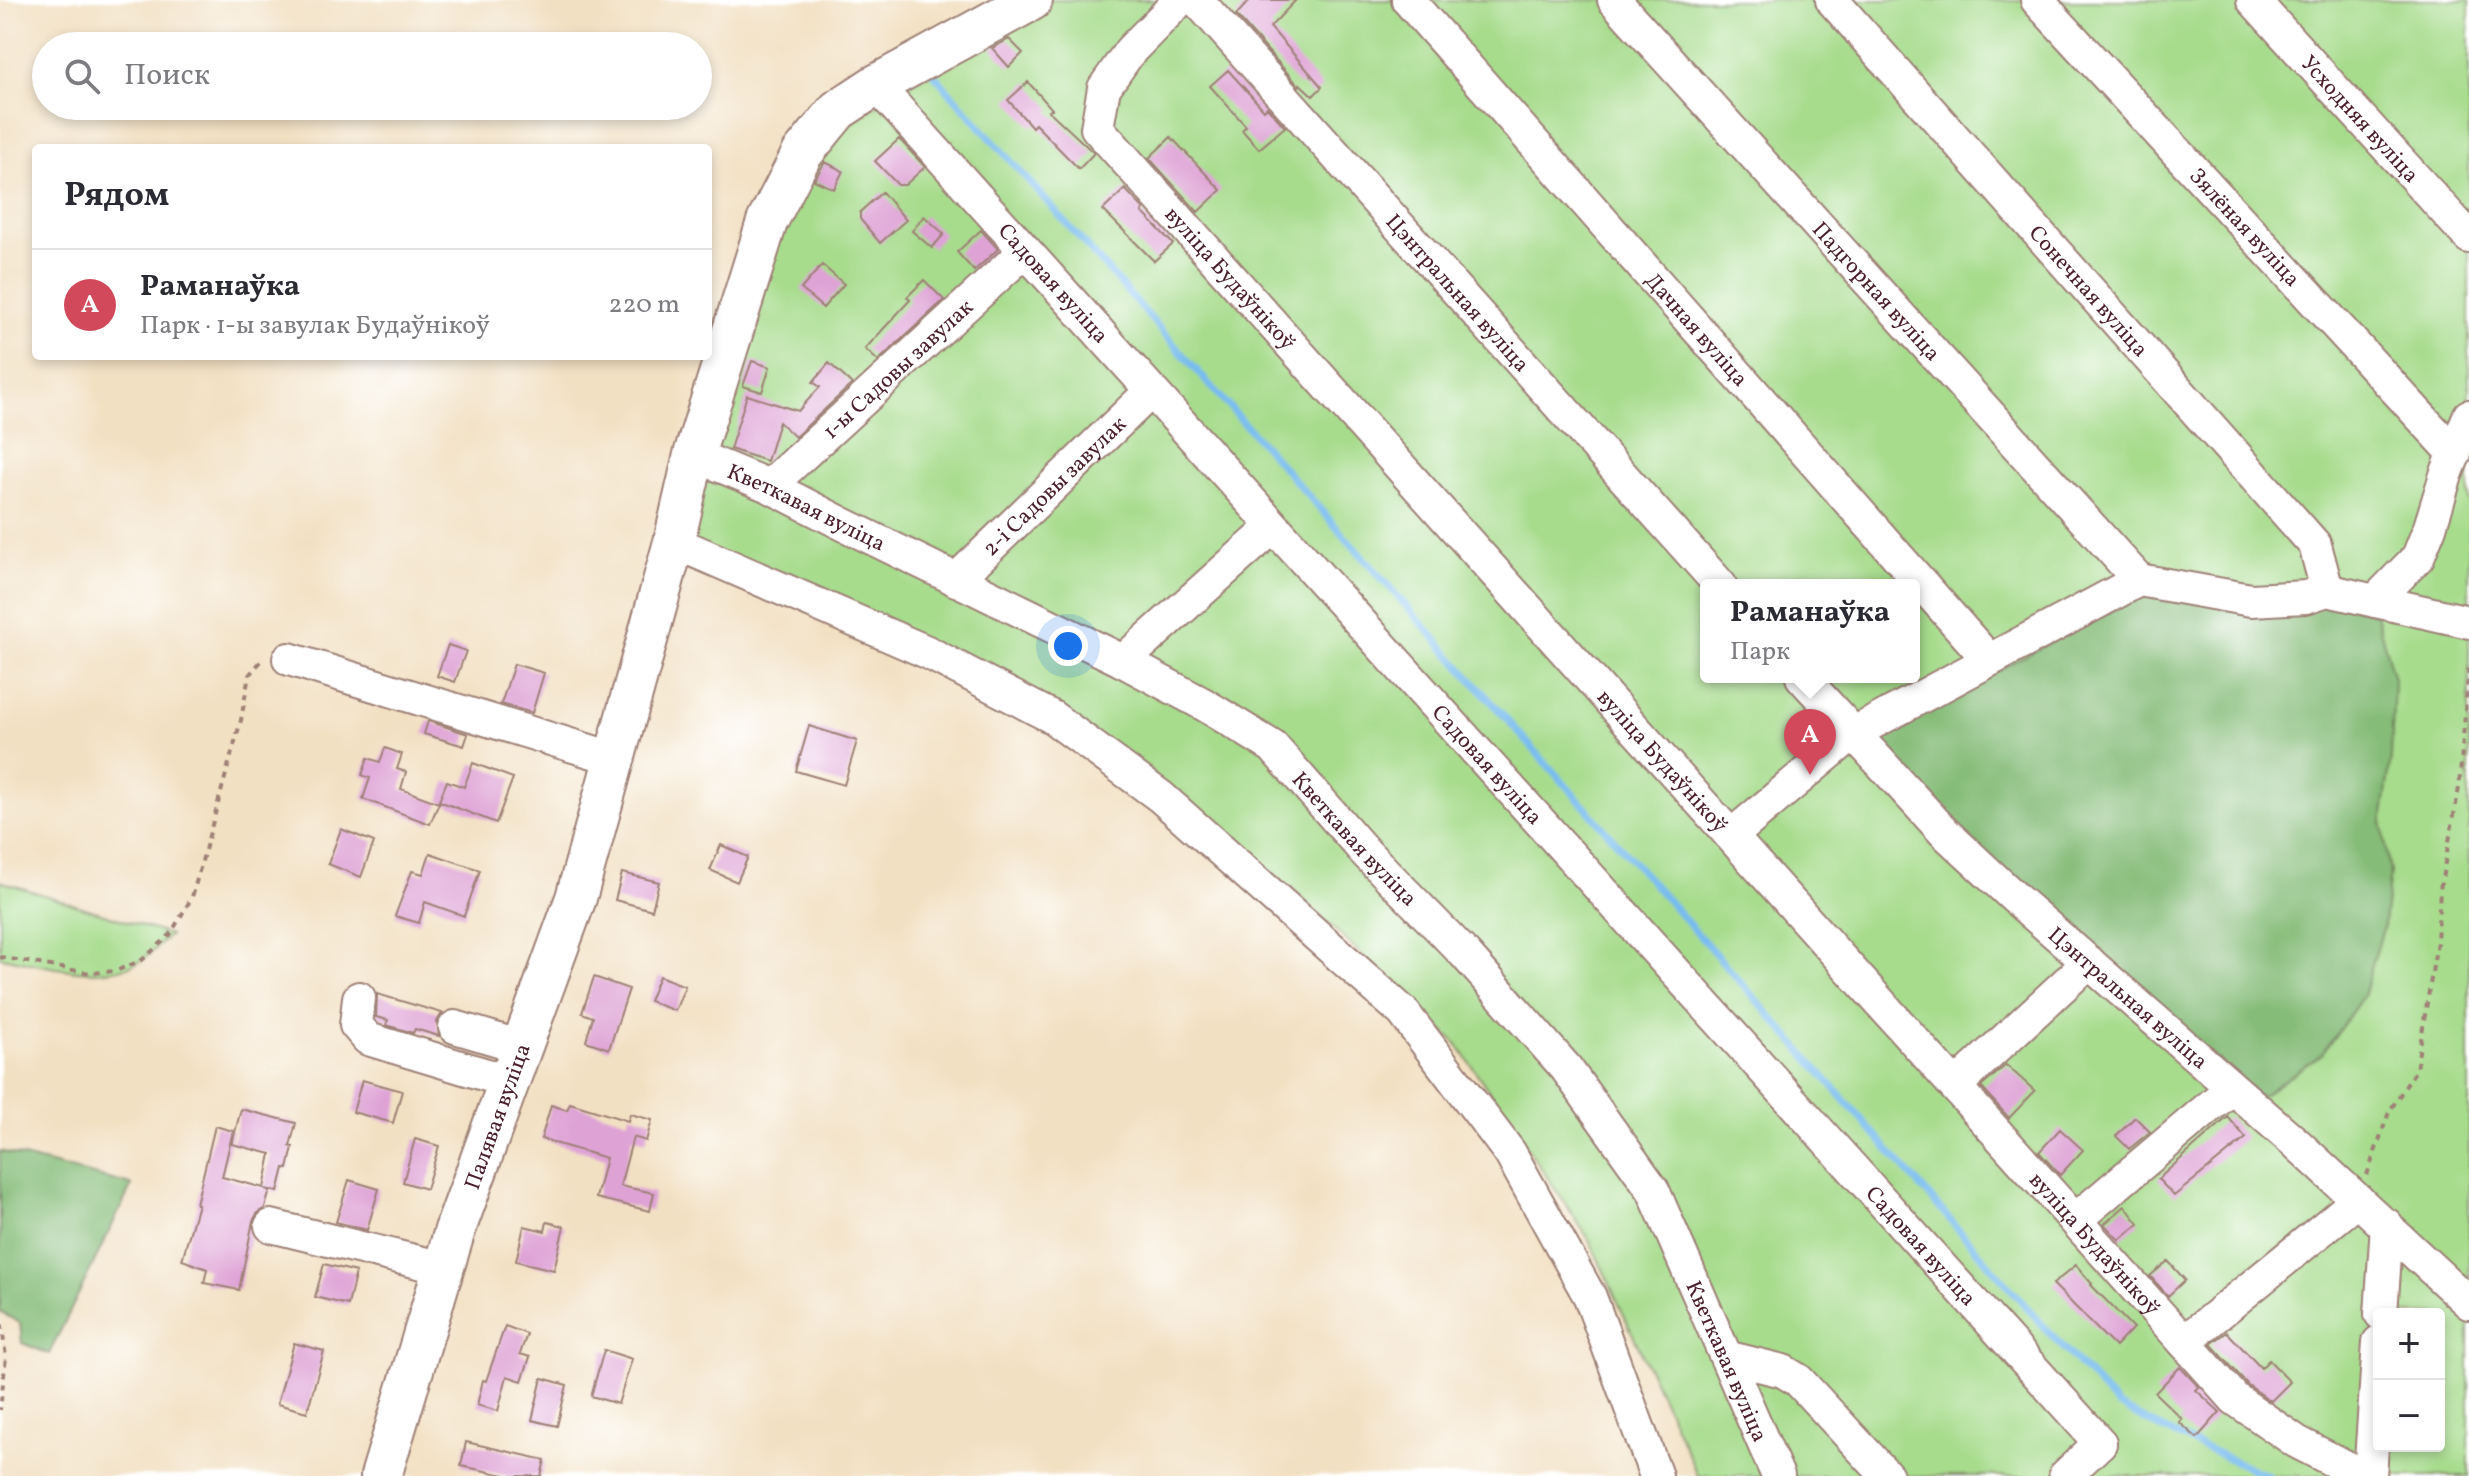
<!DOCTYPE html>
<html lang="ru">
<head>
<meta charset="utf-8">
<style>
  body { margin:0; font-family:Vollkorn,serif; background:#f7f7f7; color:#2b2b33 }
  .controls { position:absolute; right:24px; bottom:24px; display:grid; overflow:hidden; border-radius:8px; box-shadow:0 4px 12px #0003 }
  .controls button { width:72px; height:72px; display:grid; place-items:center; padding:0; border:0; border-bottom:2px solid #e1e1e2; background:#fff; color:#2b2b33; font:40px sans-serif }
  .you { position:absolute; left:1068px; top:646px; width:28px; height:28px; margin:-20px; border:6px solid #fff; border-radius:50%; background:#1a73e8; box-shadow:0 0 0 12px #1a73e833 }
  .badge { display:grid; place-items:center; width:52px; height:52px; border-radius:50%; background:#d1495b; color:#fff; font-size:26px; font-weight:700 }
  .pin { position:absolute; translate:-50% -66px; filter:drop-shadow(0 2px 4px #0008) }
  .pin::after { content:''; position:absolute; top:42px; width:28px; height:24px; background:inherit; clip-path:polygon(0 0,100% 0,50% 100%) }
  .popup { position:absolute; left:1700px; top:579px; width:220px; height:104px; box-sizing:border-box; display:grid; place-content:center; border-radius:8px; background:#fff; filter:drop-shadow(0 2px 6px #0005); font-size:26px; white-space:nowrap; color:#7c7c81 }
  .popup b { font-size:30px; color:#2b2b33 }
  .popup::after { content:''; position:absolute; left:50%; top:100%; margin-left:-16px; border:16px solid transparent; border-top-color:#fff }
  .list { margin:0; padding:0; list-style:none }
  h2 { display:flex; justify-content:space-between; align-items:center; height:104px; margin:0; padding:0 32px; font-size:34px }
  h2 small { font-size:26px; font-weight:400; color:#7c7c81 }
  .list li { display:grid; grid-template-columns:52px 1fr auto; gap:24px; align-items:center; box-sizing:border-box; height:112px; padding:0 32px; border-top:2px solid #e1e1e2 }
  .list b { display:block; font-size:30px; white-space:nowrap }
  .list p { margin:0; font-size:26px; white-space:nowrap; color:#7c7c81 }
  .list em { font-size:26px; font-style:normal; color:#7c7c81 }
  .icon { flex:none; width:44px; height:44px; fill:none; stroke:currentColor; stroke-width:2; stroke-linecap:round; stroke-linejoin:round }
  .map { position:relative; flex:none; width:2469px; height:1476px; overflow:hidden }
  .search { position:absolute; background:#fff; box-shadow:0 4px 12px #0003; left:32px; top:32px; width:680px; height:88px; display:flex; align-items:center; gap:20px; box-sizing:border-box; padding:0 28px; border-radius:44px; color:#7c7c81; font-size:30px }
  .panel { position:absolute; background:#fff; box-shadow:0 4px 12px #0003; left:32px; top:144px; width:680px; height:216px; border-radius:8px }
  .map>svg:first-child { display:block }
  .green { fill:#a7dc8d; stroke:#787e5c; stroke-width:2; fill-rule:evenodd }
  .forest { fill:#85bc78; stroke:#686e52; stroke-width:2 }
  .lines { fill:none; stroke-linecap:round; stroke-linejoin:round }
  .stream { stroke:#78bcef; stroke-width:7 }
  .building { fill:#dea2d5 }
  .minor-casing { stroke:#9e8076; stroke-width:36 }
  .major-casing { stroke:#9e8076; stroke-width:44 }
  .path { stroke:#9e8076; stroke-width:4; stroke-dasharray:6 6; stroke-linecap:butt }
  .minor { stroke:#fff; stroke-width:32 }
  .major { stroke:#fff; stroke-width:40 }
  .labels { text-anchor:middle; stroke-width:7; stroke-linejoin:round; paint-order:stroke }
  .street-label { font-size:22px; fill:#4a1f2b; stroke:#fff }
</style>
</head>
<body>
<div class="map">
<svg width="2469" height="1476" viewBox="0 0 2469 1476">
  <rect width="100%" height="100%" fill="#fff"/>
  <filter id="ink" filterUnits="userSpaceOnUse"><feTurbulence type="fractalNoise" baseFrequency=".0125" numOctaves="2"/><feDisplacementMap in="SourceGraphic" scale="16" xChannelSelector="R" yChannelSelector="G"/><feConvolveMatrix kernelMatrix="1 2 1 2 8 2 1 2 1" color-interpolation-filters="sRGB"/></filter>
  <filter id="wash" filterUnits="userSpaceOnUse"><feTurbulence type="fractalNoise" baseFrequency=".006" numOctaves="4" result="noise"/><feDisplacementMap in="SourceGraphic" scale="32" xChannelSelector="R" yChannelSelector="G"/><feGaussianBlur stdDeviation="1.8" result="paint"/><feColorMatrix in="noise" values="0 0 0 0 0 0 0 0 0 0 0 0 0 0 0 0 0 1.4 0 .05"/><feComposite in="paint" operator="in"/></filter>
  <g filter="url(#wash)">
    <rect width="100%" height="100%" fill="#f2e0c2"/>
    <path class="green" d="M1040 0H2469V1476H1698L1589 1239 1457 1044 1300 897 1221 827 1082 723 674 542 802 154ZM1706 585H1914V677H1706ZM2379 1314H2439V1446H2379Z
      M0 881 170 935C161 943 152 953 142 960 102 985 43 964 0 957Z"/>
    <path class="forest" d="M2143 594 2331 602 2376 614 2394 679 2391 758 2382 821 2390 872 2384 925 2363 996 2322 1054 2260 1097 1987 861 1873 742 2017 660Z
      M0 1151 132 1185 49 1354 22 1343 20 1323 0 1312Z"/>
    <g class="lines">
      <path class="stream" d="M930 70 1784 1031 2045 1328 2117 1405 2154 1425 2268 1476"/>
    </g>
    <g id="blocks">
      <path class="building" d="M1250 0H1296L1270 27 1322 87 1313 96 1300 84 1299 86 1236 15Z
        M1009 39 1023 53 1009 67 992 48Z
        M1228 70 1264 110 1267 107 1285 127 1259 149 1242 130 1246 126 1210 86Z
        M1028 82 1052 109 1049 111 1094 153 1079 169 1035 124 1032 127 1008 100Z
        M1171 137 1221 190 1198 212 1149 158Z
        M899 139 925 167 905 185H898L875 161Z
        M825 162 843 171 834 189 814 180Z
        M1125 189 1144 209 1142 212 1173 244 1154 261 1103 210Z
        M882 192 906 220 880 243 860 219V212Z
        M924 216 944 234 932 248 912 231Z
        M981 230 998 249 974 271 957 252Z
        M822 265 844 284 823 308 801 289Z
        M924 280 944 300 878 361 865 349 910 300 907 297Z
        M752 361 770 367 762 392 743 386Z
        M829 363 852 384 795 437 779 422 767 461 730 449 747 395 798 411 820 387 813 382Z
        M448 645 466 651 455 682 437 676Z
        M514 664 544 673 532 713 501 704Z
        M428 721 468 734 464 746 424 734Z
        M809 726 857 741 844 785 796 771Z
        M385 748 402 754 397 769 406 772 401 789 439 803 430 824 363 799 370 778 362 775 368 758 380 762Z
        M473 763 513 778 496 823 439 801 447 781 464 787Z
        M341 829 374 842 361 877 328 864Z
        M721 845 748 857 737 882 710 870Z
        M430 853 480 870 464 916 425 902 419 923 395 916 412 871 423 874Z
        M622 873 659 882 652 910 615 900Z
        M659 976 685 986 675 1011 649 1001Z
        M594 977 629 989 609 1049 586 1041 593 1017 582 1013Z
        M377 994 442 1013 437 1022 439 1036 415 1029 413 1033 386 1025 388 1020 376 1017Z
        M2006 1065 2035 1091 2009 1118 1981 1087Z
        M362 1080 402 1091 393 1123 353 1112Z
        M570 1103 628 1121 630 1114 652 1120 646 1141 633 1137 620 1186 654 1193 650 1211 596 1198 606 1158 541 1139 551 1105 567 1110Z
        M241 1109 296 1123 290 1146 293 1147 288 1169 284 1168 278 1192 265 1189 270 1190 265 1208 257 1214 253 1221 239 1290 204 1283 207 1269 182 1260 198 1204H196L215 1126 233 1131 222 1177 264 1188 271 1154 232 1144Z
        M2135 1117 2150 1132 2129 1149 2116 1136Z
        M2228 1117 2246 1138 2174 1196 2158 1179Z
        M2060 1129 2083 1150 2060 1175 2039 1152Z
        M415 1139 439 1146 426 1189 403 1182Z
        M349 1180 379 1189 367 1230 336 1222Z
        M2125 1206 2139 1224 2119 1240 2104 1224Z
        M547 1222 564 1226 554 1270 516 1261 524 1226 545 1231Z
        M2168 1261 2185 1280 2168 1296 2150 1276Z
        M324 1264 356 1272 348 1305 315 1297Z
        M2076 1265 2092 1284 2091 1285 2133 1328 2115 1347 2053 1284Z
        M505 1326 527 1334 520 1354 530 1357 522 1381 507 1376 498 1411 477 1405 483 1380 486 1381Z
        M2227 1332 2261 1368 2269 1360 2290 1382 2271 1401 2248 1385 2211 1344Z
        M294 1343 324 1351 307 1412 277 1404Z
        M604 1350 632 1359 618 1404 591 1396Z
        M2180 1367 2199 1387 2196 1390 2220 1412 2197 1438 2179 1422 2182 1419 2155 1393Z
        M542 1378 567 1385 557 1426 532 1420Z
        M466 1442 545 1460 541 1476H509L461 1466Z"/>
    </g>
  </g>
  <g filter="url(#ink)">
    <use href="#blocks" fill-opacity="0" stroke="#9e8076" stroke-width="2"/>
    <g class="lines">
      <g class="minor-casing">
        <g id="minor">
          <path id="s1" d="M1180 0 1130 51 1104 88 1097 128 2235 1399 2297 1442 2363 1476"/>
          <path id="s2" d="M1197 0 1720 585"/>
          <path id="s3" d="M1408 0 1988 659"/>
          <path id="s4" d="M1614 0 2139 580"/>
          <path id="s5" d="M1832 0 2315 545 2327 590"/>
          <path id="s6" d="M2037 0 2455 454"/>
          <path id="s7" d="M2253 0 2469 237"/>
          <path id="s8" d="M876 85 2100 1443"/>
          <path id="s9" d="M694 455 769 486 841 523 1123 661 1205 705 1273 747 1366 853 1465 954 1566 1068 1653 1190 1778 1476"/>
          <path id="s10" d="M769 486 1025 251"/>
          <path d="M674 542 927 652 1052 717 1161 797 1403 1012 1510 1153 1590 1297 1656 1476"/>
          <path id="s11" d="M956 580 1151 391"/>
          <path d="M2375 601 2469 622"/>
          <path d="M289 659 616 759"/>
          <path d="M1123 661 1273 527"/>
          <path id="s12" d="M1802 677 1944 832 2016 899 2297 1144 2469 1303"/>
          <path d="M1731 836 1852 734 2139 580 2251 600 2306 597 2327 590 2375 601 2418 557 2430 527 2446 475 2469 416"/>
          <path d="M359 998 356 1025 368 1039 510 1082"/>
          <path d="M455 1027 522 1047"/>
          <path d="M1955 1086 2089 962"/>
          <path d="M2075 1220 2232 1088"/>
          <path d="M271 1226 443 1268"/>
          <path d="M2381 1314 2387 1225"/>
          <path d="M2184 1342 2358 1200"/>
          <path d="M1726 1357 1783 1371 1798 1380 1887 1476"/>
          <path d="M2065 1476 2100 1443"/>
          <path d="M2370 1476 2379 1342"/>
        </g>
      </g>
      <g class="major-casing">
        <g id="major">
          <path id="s13" d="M381 1476 455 1230 576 898 674 542 694 455 767 222 802 154 838 110 876 85 1032 0"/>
        </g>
      </g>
      <path class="path" d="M0 957 90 973 116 971 142 960 170 935 192 897 241 720 249 675 263 659
        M2367 1175 2389 1112 2416 1070 2437 942 2440 889 2459 788 2469 664
        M0 1312 6 1357 0 1410"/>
      <use href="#minor" class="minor"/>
      <use href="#major" class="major"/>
    </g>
  </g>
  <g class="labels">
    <g class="street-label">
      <text dy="8" stroke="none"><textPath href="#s7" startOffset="160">Усходняя вуліца</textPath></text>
      <text dy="8" stroke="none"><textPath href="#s6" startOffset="308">Зялёная вуліца</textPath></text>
      <text dy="8" stroke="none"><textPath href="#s1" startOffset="358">вуліца Будаўнікоў</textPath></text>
      <text dy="8" stroke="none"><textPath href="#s8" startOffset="266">Садовая вуліца</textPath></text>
      <text dy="8" stroke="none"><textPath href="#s4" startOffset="392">Падгорная вуліца</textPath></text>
      <text dy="8" stroke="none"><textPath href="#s5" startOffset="388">Сонечная вуліца</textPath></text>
      <text dy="8" stroke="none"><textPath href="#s2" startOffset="392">Цэнтральная вуліца</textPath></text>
      <text dy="8" stroke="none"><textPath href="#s3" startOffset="438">Дачная вуліца</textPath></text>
      <text dy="8" stroke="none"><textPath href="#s10" startOffset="174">1-ы Садовы завулак</textPath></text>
      <text dy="8" stroke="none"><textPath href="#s11" startOffset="136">2-і Садовы завулак</textPath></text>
      <text dy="8" stroke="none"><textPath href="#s9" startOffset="124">Кветкавая вуліца</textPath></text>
      <text dy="8" stroke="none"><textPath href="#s1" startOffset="1006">вуліца Будаўнікоў</textPath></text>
      <text dy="8" stroke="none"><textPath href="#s8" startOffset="914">Садовая вуліца</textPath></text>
      <text dy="8" stroke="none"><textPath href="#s9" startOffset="772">Кветкавая вуліца</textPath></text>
      <text dy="8" stroke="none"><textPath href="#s12" startOffset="458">Цэнтральная вуліца</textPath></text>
      <text dy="8" stroke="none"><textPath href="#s13" startOffset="378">Палявая вуліца</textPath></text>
      <text dy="8" stroke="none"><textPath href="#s1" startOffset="1654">вуліца Будаўнікоў</textPath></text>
      <text dy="8" stroke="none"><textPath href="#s8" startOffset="1562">Садовая вуліца</textPath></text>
      <text dy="8" stroke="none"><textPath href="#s9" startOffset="1420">Кветкавая вуліца</textPath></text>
    </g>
  </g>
</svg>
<div class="controls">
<button>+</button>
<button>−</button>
</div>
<div class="you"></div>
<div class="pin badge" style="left:1810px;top:775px">A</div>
<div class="popup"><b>Раманаўка</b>Парк</div>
<div class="search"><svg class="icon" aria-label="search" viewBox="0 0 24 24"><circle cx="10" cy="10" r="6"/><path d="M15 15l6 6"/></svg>Поиск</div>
<section class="panel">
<h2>Рядом<small></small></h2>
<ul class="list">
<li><span class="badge">A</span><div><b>Раманаўка</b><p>Парк · 1-ы завулак Будаўнікоў</p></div><em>220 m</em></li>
</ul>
</section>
</div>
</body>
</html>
